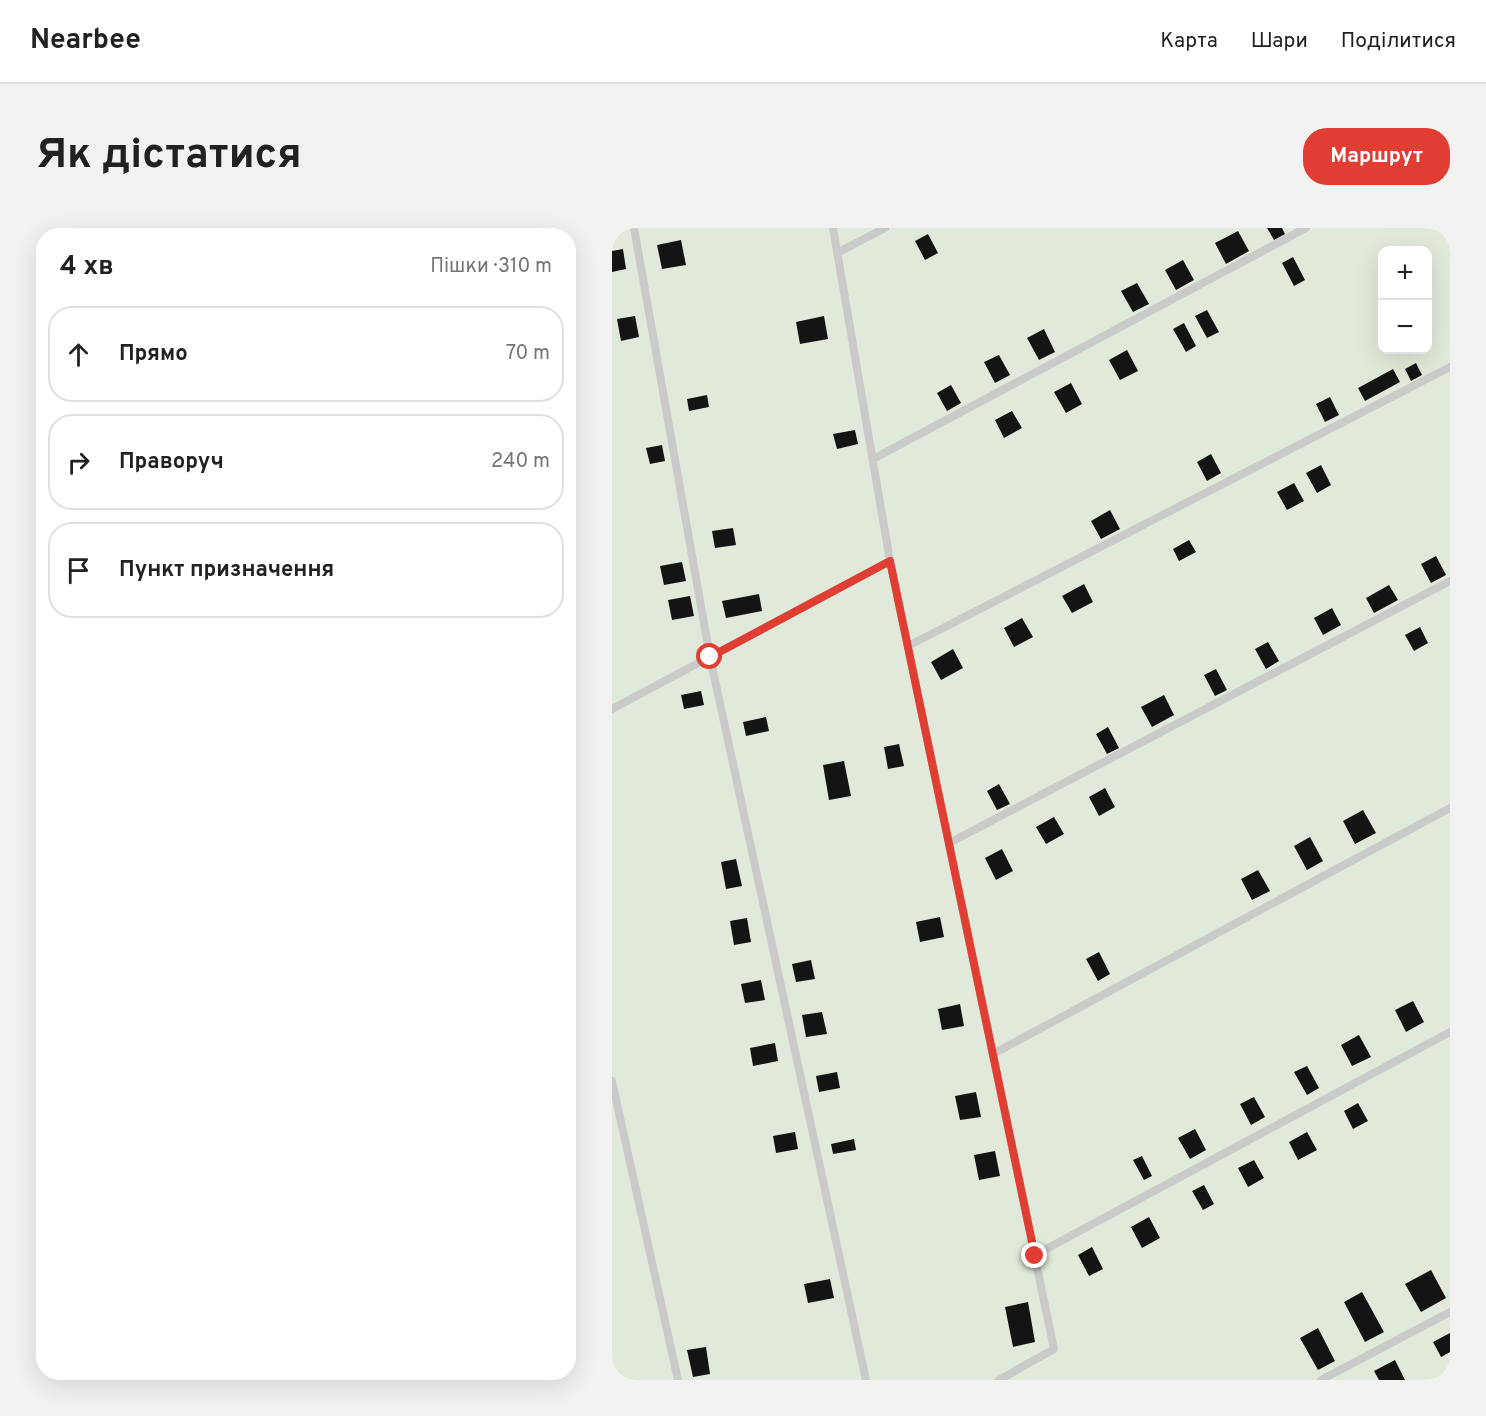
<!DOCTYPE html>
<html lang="uk">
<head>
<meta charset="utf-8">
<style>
  body { margin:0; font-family:Overpass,sans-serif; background:#f2f2f2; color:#202124 }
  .controls { position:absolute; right:18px; top:18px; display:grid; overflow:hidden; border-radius:12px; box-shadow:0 6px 24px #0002 }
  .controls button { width:54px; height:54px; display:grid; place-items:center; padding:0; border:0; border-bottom:2px solid #e0e0e0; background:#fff; color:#202124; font:30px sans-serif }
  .stop { position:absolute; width:18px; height:18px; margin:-14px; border:4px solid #e03d33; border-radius:50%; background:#fff }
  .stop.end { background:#e03d33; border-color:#fff; box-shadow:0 2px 6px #0008 }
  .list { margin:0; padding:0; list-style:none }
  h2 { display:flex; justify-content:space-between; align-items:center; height:78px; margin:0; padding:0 24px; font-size:26px }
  h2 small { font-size:20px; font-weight:400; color:#757577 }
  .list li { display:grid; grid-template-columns:39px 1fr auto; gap:18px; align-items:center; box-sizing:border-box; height:96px; margin:0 12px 12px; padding:0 12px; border:2px solid #e0e0e0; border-radius:24px }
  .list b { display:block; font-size:22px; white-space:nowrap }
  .list em { font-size:20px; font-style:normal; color:#757577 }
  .icon { flex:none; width:33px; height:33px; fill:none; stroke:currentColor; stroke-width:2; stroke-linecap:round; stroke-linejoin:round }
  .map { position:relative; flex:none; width:838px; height:1152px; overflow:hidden; border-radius:24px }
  header { display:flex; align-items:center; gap:36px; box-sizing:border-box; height:84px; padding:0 30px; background:#fff; border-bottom:2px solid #e0e0e0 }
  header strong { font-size:28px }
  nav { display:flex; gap:33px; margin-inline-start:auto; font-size:21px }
  .intro { display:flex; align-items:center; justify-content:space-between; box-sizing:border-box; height:144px; padding:0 36px }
  h1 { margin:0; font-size:42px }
  .button { padding:15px 27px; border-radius:24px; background:#e03d33; color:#fff; font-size:21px; font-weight:700 }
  main { display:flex; gap:36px; padding:0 36px }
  aside { flex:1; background:#fff; border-radius:24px; box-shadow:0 6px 24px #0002 }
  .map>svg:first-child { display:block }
  .green { fill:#e1eada; fill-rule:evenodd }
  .building { fill:#141414 }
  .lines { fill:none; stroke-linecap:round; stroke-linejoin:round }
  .lane { stroke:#cacaca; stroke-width:8 }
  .route { stroke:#e03d33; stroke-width:8 }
</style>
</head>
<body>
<header>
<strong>Nearbee</strong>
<nav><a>Карта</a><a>Шари</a><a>Поділитися</a></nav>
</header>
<div class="intro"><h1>Як дістатися</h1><a class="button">Маршрут</a></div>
<main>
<aside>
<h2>4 хв<small>Пішки · 310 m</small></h2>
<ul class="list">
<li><svg class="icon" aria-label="ahead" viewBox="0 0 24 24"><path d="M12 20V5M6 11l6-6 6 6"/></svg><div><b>Прямо</b></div><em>70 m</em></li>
<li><svg class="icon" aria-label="right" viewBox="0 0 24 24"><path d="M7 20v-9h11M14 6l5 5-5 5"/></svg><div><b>Праворуч</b></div><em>240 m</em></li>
<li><svg class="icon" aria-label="arrive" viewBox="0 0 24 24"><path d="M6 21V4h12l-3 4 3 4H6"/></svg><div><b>Пункт призначення</b></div></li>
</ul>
</aside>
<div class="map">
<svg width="838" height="1152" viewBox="0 0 838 1152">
  <rect width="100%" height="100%" fill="#fff"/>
  <path class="green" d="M0 0H838V1152H0ZM770 22H816V122H770Z"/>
  <path class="building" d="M655 0H670L673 6 662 12Z
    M626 3 637 23 614 36 603 15Z
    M316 6 326 25 313 32 303 13Z
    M69 12 74 37 50 41 45 17Z
    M11 21 14 41 0 44V23Z
    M681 29 693 52 682 58 670 35Z
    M571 32 582 52 564 62 553 42Z
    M525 55 537 76 521 84 509 63Z
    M595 82 607 104 595 110 583 88Z
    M23 88 27 109 9 113 5 91Z
    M212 88 216 111 188 116 184 94Z
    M572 95 584 118 574 124 561 101Z
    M432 101 443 124 427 132 415 110Z
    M515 122 526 143 508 152 497 132Z
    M387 127 398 147 383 155 372 134Z
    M804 135 810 147 799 153 793 141Z
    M781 141 788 154 753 173 746 160Z
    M459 155 470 176 454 185 442 164Z
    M339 157 349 175 335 183 325 165Z
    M95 167 97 179 77 183 75 171Z
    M718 169 727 187 713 194 704 176Z
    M400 183 410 200 392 210 383 192Z
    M243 202 246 216 225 221 221 206Z
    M50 217 53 233 38 236 34 220Z
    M599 226 609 245 595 253 585 234Z
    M709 237 719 257 705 265 694 245Z
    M682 255 692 273 675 282 665 264Z
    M498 282 508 301 489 311 479 293Z
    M121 300 124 317 103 320 100 303Z
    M577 312 584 324 567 333 561 321Z
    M824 328 834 347 819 355 809 336Z
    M70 334 74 353 52 357 48 338Z
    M472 356 481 374 460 385 450 368Z
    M777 357 786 372 762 385 754 370Z
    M147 366 150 383 114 390 110 373Z
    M78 368 82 388 60 392 56 372Z
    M720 380 729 397 711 407 702 390Z
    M410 390 421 409 402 419 392 400Z
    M808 399 816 415 802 423 793 407Z
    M656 414 667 433 654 441 643 421Z
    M341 421 351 440 329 452 319 434Z
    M604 441 615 462 603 468 592 447Z
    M89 463 92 477 72 481 69 467Z
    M552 467 562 487 540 499 529 479Z
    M154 489 157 503 134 508 131 494Z
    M496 499 507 520 495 526 484 506Z
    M287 516 292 538 276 541 272 519Z
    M232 533 239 568 217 572 211 537Z
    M387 556 398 576 385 582 375 563Z
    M493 560 503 579 487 588 477 569Z
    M751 582 764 605 743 616 731 593Z
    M442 589 452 606 434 616 424 599Z
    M698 609 711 633 695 642 682 618Z
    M390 621 401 643 384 652 373 630Z
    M124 631 130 658 114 661 109 634Z
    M646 642 658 663 640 672 629 651Z
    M328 689 332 709 308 714 304 694Z
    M135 690 139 714 122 717 118 693Z
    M487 724 498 746 486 753 474 731Z
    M199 732 203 751 184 754 180 736Z
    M149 752 153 772 133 775 129 756Z
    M801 773 812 794 794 804 783 782Z
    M348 776 352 798 330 802 326 781Z
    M210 784 215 806 194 809 190 787Z
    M747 807 759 829 740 838 729 817Z
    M163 815 166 833 141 838 138 820Z
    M695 838 707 860 695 867 682 844Z
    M225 844 228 860 207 864 204 848Z
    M364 864 369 889 348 892 343 868Z
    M642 869 653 889 639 897 628 876Z
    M746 875 756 893 741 901 732 883Z
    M583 901 594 922 578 931 566 910Z
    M183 904 186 921 164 925 161 908Z
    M695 904 705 922 686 932 677 914Z
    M242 911 244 922 221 926 219 916Z
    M383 923 388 948 367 952 362 927Z
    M530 928 540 948 532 952 521 932Z
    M642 932 652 950 636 959 626 940Z
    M592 957 602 976 591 982 580 963Z
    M537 989 548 1010 530 1020 519 999Z
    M480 1019 491 1041 477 1048 466 1027Z
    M819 1042 834 1070 809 1084 793 1056Z
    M218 1051 222 1070 196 1075 192 1056Z
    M750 1064 772 1104 753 1114 732 1074Z
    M416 1074 423 1114 401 1119 393 1079Z
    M706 1100 723 1133 706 1142 688 1110Z
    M838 1105V1124L829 1129 821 1114Z
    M94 1119 98 1146 81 1149 75 1122Z
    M783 1132 793 1152H767L762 1143Z"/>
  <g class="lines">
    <path class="lane" d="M22 0 98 429 254 1152
      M221 0 278 333 442 1121 387 1152
      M225 25 273 0
      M261 231 694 0
      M296 418 838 139
      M0 481 278 333
      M337 615 838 353
      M381 826 838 580
      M0 853 66 1152
      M423 1027 838 804
      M709 1152 838 1084"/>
  </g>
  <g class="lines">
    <path class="route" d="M98 429 278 333 423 1028"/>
  </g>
</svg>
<div class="controls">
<button>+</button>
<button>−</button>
</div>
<div class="stop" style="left:98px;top:429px"></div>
<div class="stop end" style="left:423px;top:1028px"></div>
</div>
</main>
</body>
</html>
